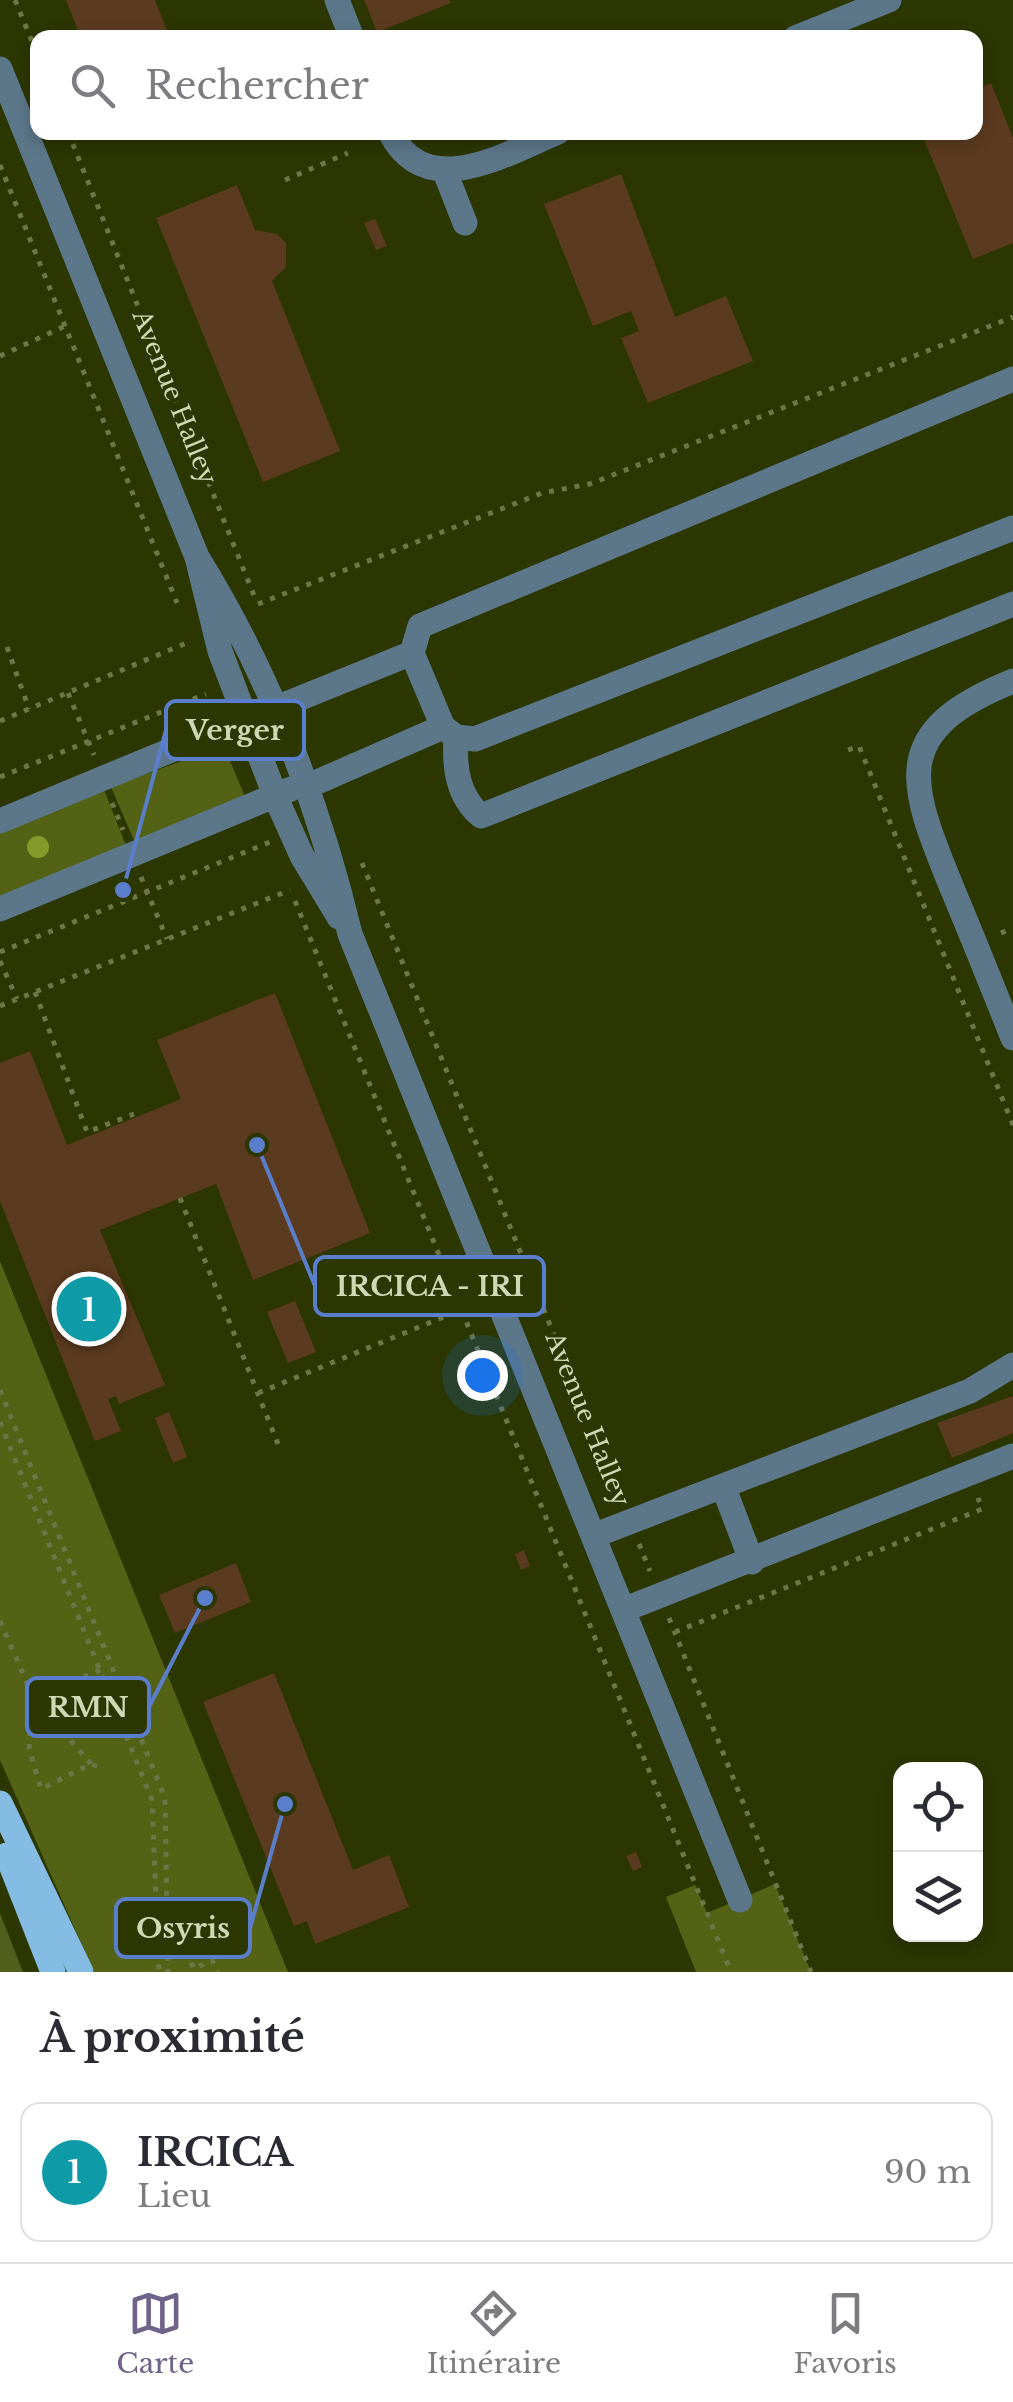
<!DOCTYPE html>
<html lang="fr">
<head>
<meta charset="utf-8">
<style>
  body { margin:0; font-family:"Libre Baskerville",serif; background:#f2f2f3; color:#2b2b33 }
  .controls { position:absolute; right:30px; bottom:30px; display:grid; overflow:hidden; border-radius:20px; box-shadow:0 5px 15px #0003 }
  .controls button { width:90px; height:90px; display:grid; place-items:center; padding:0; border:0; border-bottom:2px solid #e1e1e2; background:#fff; color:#2b2b33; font:50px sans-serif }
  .you { position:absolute; left:482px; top:1375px; width:35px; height:35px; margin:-25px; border:8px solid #fff; border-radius:50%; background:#1a73e8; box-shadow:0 0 0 15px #1a73e833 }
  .badge { display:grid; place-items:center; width:65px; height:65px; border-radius:50%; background:#6f6389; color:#fff; font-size:32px; font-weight:700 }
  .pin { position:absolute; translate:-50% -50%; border:5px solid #fff; box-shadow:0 2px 10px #0006 }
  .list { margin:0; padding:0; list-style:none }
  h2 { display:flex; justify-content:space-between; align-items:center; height:130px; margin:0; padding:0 40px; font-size:42px }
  h2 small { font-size:32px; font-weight:400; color:#7c7c81 }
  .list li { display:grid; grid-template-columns:65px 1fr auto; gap:30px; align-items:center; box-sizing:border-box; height:140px; margin:0 20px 20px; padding:0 20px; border:2px solid #e1e1e2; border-radius:20px }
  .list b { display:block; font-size:38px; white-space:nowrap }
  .list p { margin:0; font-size:32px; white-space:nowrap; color:#7c7c81 }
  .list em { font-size:32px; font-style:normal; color:#7c7c81 }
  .icon { flex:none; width:55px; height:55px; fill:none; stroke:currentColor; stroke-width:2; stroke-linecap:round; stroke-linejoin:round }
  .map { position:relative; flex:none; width:1013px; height:1972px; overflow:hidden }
  .search { position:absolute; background:#fff; box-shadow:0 5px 15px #0003; left:30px; right:30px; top:30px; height:110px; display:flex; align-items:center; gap:25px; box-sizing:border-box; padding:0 35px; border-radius:20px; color:#7c7c81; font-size:38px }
  .sheet { height:290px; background:#fff }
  nav { display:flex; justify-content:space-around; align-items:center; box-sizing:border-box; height:140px; border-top:2px solid #e1e1e2; background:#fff; font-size:28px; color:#7c7c81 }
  nav a { display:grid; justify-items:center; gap:5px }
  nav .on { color:#6f6389 }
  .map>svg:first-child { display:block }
  .green { fill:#536214 }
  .forest { fill:#515f1c }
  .building { fill:#5b3b1f }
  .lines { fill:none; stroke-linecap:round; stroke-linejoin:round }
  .path { stroke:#6c7647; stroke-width:5; stroke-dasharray:5 8; stroke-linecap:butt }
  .minor { stroke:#5c778a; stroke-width:25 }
  .major { stroke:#85bce4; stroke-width:25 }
  .tree { fill:#849b2a }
  .labels { text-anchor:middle; stroke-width:8; stroke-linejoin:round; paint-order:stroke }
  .street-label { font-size:25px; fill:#ced8b5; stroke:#2c3600 }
  .leader { fill:none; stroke:#5b7ecc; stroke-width:4 }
  .callout-dot { fill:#5b7ecc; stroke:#2c3600; stroke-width:4 }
  .callout { fill:#2c3600; stroke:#5b7ecc; stroke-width:4 }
  .callout-label { font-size:28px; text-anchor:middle; font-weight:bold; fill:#ced8b5 }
</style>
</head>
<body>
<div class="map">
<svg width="1013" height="1972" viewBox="0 0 1013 1972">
  <rect width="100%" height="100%" fill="#2c3600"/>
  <path class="green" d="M214 749 226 751 246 799 136 845 111 787Z
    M104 790 127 848 0 899V831Z
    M0 1261 288 1972H94L0 1760Z
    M775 1884 811 1972H696L666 1897 695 1885 707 1913Z"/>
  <path class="forest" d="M0 1913 23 1972H0Z"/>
  <path class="building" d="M66 0H155L170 38H81Z
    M364 0H449L451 3 377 32Z
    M991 83 1013 138V243L973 259 921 132H976V89Z
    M621 174 675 317 726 296 753 361 648 403 621 338 639 331 631 311 593 326 544 204Z
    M237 185 255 230 277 234 286 243V267L272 281 340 451 263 482 156 218Z
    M375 219 387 246 376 250 364 223Z
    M275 993 370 1233 253 1280 216 1184 100 1230 165 1385 119 1404 116 1396 108 1399 121 1431 95 1441 0 1201V1063L30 1051 67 1145 181 1099 157 1040Z
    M295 1301 316 1352 288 1363 267 1312Z
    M1013 1396V1433L952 1458 937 1423Z
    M169 1412 187 1457 173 1463 155 1418Z
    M524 1550 530 1566 521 1570 515 1554Z
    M236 1563 251 1602 175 1633 159 1595Z
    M274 1673 353 1870 389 1855 409 1907 315 1944 307 1921 294 1926 203 1702Z
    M636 1852 642 1867 633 1871 626 1856Z"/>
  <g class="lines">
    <path class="path" d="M15 0 38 56
      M68 132 255 598
      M0 165 177 603
      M285 180 348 153
      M0 356 65 326
      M258 604 542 493 590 484 1013 317
      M7 647 29 709
      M68 693 94 755
      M0 721 189 642
      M848 750 859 746 1013 1125
      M0 777 206 694
      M112 803 123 830
      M362 863 620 1497
      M141 877 167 939
      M295 901 731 1972
      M1001 933 1013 928
      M0 952 270 842
      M0 961 17 999
      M35 992 87 1132 134 1114
      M0 1006 290 890
      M180 1198 278 1444
      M0 1390 165 1798 168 1972
      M258 1393 463 1309
      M0 1422 152 1800 159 1972
      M639 1544 650 1571
      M669 1618 811 1972
      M0 1621 33 1697 29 1748 41 1789 91 1764 104 1769
      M675 1632 982 1509 978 1498
      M91 1764 33 1697 101 1670
      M170 1915 194 1969 212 1960 218 1972"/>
    <path class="minor" d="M337 0 352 38
      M795 38 889 0
      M0 69 197 557 220 651 276 798 302 856 339 917
      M390 132C426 203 505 154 558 132
      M445 172 465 223
      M1013 379 420 626 412 653 443 727 456 737 475 739 1013 528
      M197 557C270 675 318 800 350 934L740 1900
      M1013 681C888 731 909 783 952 888 973 938 993 988 1013 1038
      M276 708 412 653
      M456 737C454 766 457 796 481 816L1013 604
      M308 786 443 727
      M0 821 246 719 263 717
      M0 909 291 789
      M723 1486 752 1562
      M593 1536 970 1391 1013 1365
      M623 1610 1013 1456"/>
    <path class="major" d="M0 1803 81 1972
      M7 1855 53 1972"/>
  </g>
  <circle class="tree" cx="38" cy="847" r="11"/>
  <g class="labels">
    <g class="street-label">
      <text transform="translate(175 397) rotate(68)" y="9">Avenue Halley</text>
      <text transform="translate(588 1419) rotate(68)" y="9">Avenue Halley</text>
    </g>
  </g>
  <path class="leader" d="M123 890L166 730M257 1145L315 1286M205 1598L149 1707M285 1804L250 1928"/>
  <g class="callout-dot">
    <circle cx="123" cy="890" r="10"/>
    <circle cx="257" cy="1145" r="10"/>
    <circle cx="205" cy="1598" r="10"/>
    <circle cx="285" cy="1804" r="10"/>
  </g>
  <g class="callout">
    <rect x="166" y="701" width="138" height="58" rx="10"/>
    <rect x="315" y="1257" width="229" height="58" rx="10"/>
    <rect x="27" y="1678" width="122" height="58" rx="10"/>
    <rect x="116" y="1899" width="134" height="58" rx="10"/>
  </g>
  <g class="callout-label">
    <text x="235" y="740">Verger</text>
    <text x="430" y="1296">IRCICA - IRI</text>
    <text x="88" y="1717">RMN</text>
    <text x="183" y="1938">Osyris</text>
  </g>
</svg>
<div class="controls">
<button><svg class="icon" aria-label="locate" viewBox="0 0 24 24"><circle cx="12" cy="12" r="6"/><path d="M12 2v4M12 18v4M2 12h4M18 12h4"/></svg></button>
<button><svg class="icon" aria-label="layers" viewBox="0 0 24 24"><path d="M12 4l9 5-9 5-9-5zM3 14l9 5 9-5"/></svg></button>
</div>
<div class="you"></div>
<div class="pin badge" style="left:89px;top:1309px;background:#0f9aa8">1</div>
<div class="search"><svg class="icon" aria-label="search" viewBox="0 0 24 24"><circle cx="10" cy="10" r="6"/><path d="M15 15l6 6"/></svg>Rechercher</div>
</div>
<section class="sheet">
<h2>À proximité<small></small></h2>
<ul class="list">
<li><span class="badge" style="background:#0f9aa8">1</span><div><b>IRCICA</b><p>Lieu</p></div><em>90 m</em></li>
</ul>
</section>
<nav>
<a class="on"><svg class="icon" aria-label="map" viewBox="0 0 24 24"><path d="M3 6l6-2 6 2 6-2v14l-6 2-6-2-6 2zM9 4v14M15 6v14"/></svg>Carte</a>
<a><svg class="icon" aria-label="directions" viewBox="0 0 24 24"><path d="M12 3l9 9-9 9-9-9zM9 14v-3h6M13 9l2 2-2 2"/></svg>Itinéraire</a>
<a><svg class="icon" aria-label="saved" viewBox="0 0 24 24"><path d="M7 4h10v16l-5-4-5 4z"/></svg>Favoris</a>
</nav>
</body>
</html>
